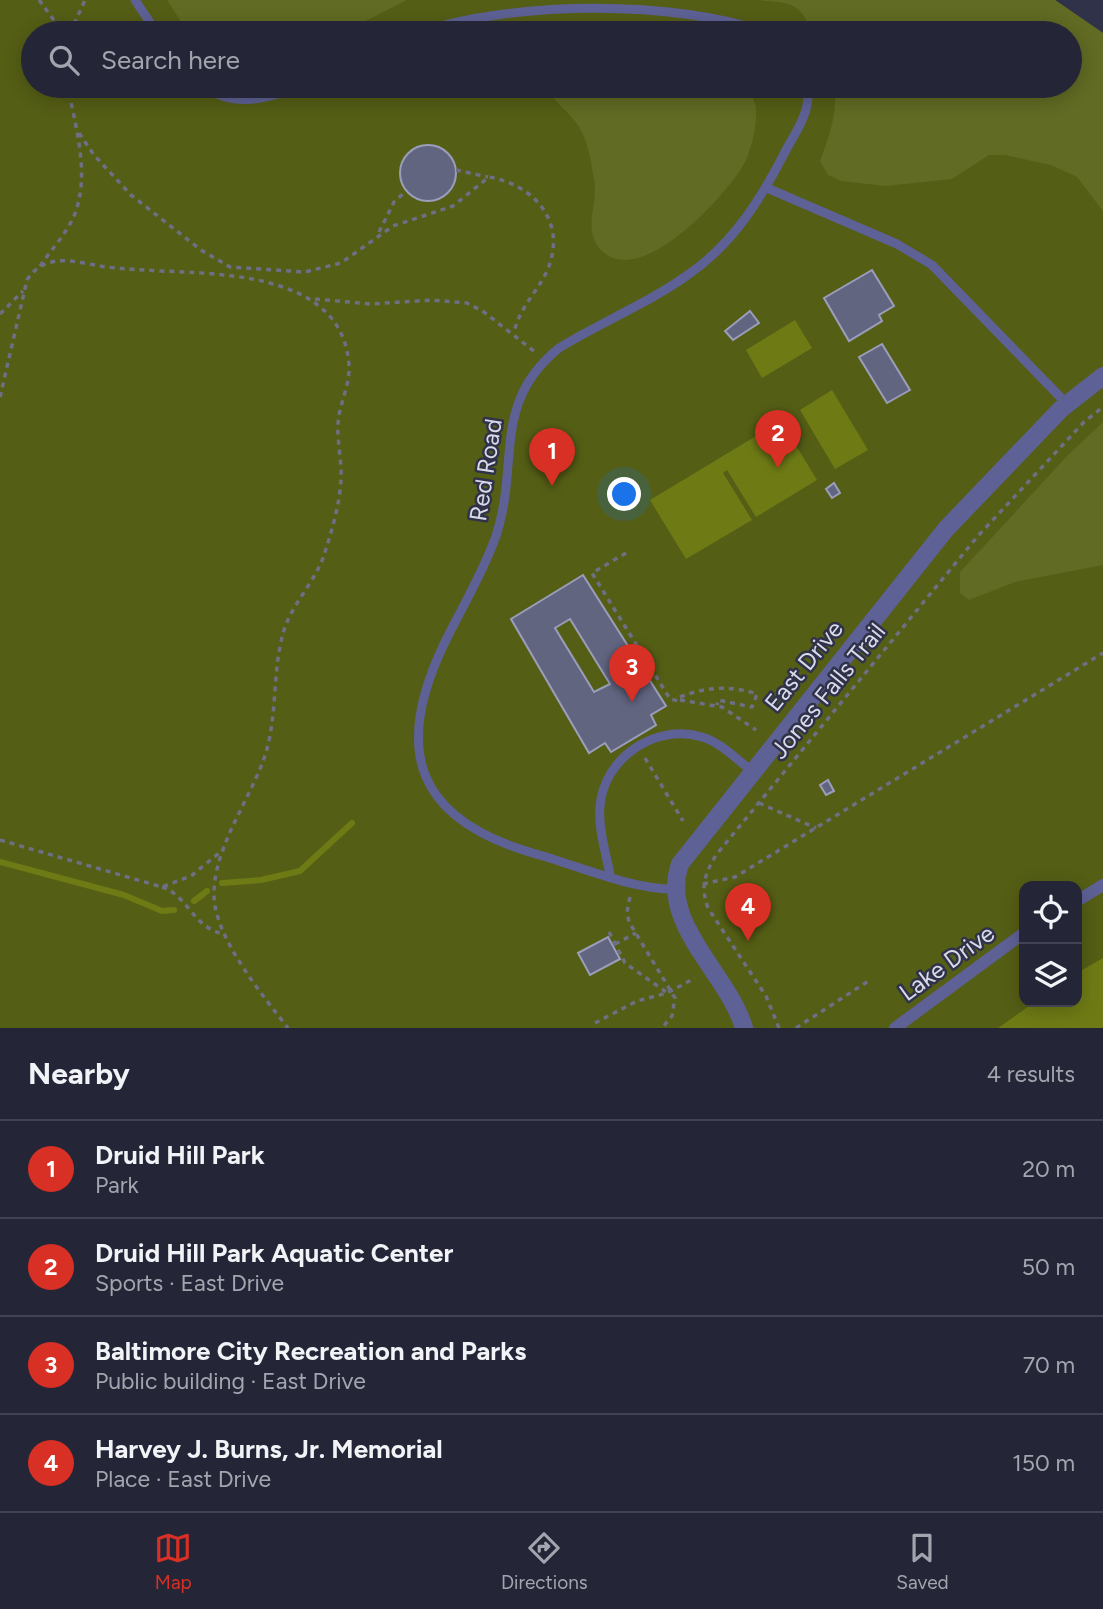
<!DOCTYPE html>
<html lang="en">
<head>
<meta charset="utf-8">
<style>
  body { margin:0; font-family:Figtree,sans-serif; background:#303243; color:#f1f3f6 }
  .controls { position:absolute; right:21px; bottom:21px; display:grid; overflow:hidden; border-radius:14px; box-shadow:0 4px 18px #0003 }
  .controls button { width:63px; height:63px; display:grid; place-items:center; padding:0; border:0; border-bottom:2px solid #414353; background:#242638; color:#f1f3f6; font:35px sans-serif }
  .you { position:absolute; left:625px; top:495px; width:24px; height:24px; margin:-18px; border:5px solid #fff; border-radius:50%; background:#1a73e8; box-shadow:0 0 0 10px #1a73e833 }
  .badge { display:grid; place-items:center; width:46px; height:46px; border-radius:50%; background:#d93025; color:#fff; font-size:23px; font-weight:700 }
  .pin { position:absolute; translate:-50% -58px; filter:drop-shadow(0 2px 4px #0008) }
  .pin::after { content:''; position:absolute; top:37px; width:24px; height:21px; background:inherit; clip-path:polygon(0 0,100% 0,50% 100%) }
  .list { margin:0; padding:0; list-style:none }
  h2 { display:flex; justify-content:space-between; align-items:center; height:91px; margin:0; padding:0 28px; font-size:30px }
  h2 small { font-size:23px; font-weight:400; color:#a3a5ae }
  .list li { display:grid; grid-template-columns:46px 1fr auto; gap:21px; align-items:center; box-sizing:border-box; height:98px; padding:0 28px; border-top:2px solid #414353 }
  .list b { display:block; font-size:26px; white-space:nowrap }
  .list p { margin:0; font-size:23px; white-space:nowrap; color:#a3a5ae }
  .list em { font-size:23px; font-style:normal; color:#a3a5ae }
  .icon { flex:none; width:38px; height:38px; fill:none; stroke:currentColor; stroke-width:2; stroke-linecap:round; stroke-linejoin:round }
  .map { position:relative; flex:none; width:1103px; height:1028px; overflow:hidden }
  .search { position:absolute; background:#242638; box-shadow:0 4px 18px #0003; left:21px; right:21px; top:21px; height:77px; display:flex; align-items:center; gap:18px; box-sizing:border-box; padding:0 24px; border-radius:38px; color:#a3a5ae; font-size:26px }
  .sheet { height:483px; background:#242638 }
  nav { display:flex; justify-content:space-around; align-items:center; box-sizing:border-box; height:98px; border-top:2px solid #414353; background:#242638; font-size:19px; color:#a3a5ae }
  nav a { display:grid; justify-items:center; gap:4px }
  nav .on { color:#d93025 }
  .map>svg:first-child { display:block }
  .green { fill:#555e15; fill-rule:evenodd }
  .forest { fill:#616b23 }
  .water { fill:#6e7b15 }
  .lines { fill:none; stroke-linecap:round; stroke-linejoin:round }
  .stream { stroke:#6e7b15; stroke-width:6 }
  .building { fill:#626580; stroke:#9b9ebb; stroke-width:2; fill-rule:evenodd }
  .path { stroke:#6d6f84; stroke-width:3.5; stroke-dasharray:5 5; stroke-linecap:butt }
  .service { stroke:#5e6195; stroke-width:9 }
  .pedestrian { stroke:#5e6195; stroke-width:12 }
  .minor { stroke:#5e6195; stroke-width:18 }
  .labels { text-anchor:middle; stroke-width:5; stroke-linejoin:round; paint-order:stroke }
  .street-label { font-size:24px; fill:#d8dae9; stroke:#30324a }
</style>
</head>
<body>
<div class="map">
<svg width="1103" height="1028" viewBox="0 0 1103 1028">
  <rect width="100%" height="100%" fill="#30324a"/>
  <path class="green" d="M0 0H1055L1103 33V1028H0ZM33 33H1070V86H33ZM1024 886H1077V1002H1024Z"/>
  <path class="forest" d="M167 0H407L342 33H194L185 28Z
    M758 0H1055L1103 33V211L1077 177 1051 165 1005 155H989L952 179 886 186 841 181 828 175 820 161C830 134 837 114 835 86H1070V33H811C802 1 788 3 758 0Z
    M546 86H746C752 96 757 104 756 115 756 128 751 151 745 162 728 194 640 291 601 250 584 232 595 210 595 189 595 180 592 171 591 162 589 152 585 136 579 127 570 112 553 102 546 86Z
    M1103 422V565L1015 582 969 600 960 593V572L1068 455Z"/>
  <path class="water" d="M795 320 812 348 762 378 746 350Z
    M832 390 868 450 835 469 800 410Z
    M781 421 817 480 756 517 727 470 723 473 752 520 686 559 650 500Z
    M1103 958V1028H998L1035 1002H1077V973Z"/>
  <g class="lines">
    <path class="stream" d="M0 862 124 895 162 911 174 910
      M222 883 261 880 300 871 352 823
      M194 901 207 891"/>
  </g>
  <path class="building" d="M400 173a28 28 0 1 1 56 0a28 28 0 1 1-56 0Z
    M872 270 894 306 879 315 882 321 849 341 824 298Z
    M750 311 759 323 733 340 725 331Z
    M882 344 910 390 887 403 859 357Z
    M834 483 840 493 832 498 826 489Z
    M583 575 666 706 651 715 656 725 611 752 605 743 589 753 511 619ZM570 619 610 684 594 692 555 628Z
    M828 780 834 791 826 795 820 785Z
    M608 937 620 959 590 975 578 953Z"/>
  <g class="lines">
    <path class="path" d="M39 0 56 23 69 33
      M70 33 85 0
      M79 133 94 155 131 195 201 250 230 267 305 272 341 263 393 226 453 206 489 177C535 185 568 223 547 271 536 294 519 308 514 333
      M456 170 488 177
      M379 232 394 202 406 191
      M40 266C51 250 66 234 74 216 91 174 75 127 68 86
      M315 299 371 304 432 300 467 303 484 312 535 352
      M0 314 23 291
      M0 397 27 280C46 250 78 263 106 267 125 269 142 270 161 271 228 274 344 275 349 366 350 386 339 404 338 424 337 442 342 461 341 479 340 504 331 534 323 558 313 584 293 603 284 630 271 673 279 721 262 764 246 805 213 851 214 896 215 938 263 996 288 1028
      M626 553 592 573 670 699 679 701
      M680 697C706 687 730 685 757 694L752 707 718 700 717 705
      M680 700 722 707 756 730
      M645 758 683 821
      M759 803 816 828
      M0 840 162 887 191 876 224 849
      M703 884 735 877 1103 653
      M162 887C189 896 193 929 225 934
      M630 897 627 912 629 922 675 998 672 1016 662 1028
      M609 932 625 963 666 992
      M615 944 636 933
      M595 1023 637 1001 667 993 695 978
      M779 1028 766 996 708 908C700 886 705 874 716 855L977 537 1084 422 1103 407
      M796 1028 870 980"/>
    <path class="service" d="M135 0 157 33
      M418 33C513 0 678 0 768 33
      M203 86C235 110 270 97 304 86
      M767 188 897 244 932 265 1067 404
      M610 875C606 853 598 829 600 806 604 758 655 723 702 737 720 742 736 759 751 770
      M674 889C630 889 579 866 536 854 416 820 392 751 445 642 462 607 483 573 496 536 520 463 491 403 559 348 601 322 649 303 689 274 734 243 762 197 786 150 797 130 812 109 807 86"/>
    <path class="pedestrian" d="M1077 901 1103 885
      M895 1028 1024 933"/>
    <path class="minor" d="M744 1028C728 973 659 924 680 864L946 529 1061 409 1103 376"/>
  </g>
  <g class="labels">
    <g class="street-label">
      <text transform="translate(486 470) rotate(-81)" y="8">Red Road</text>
      <text transform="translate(804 666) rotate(-51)" y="8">East Drive</text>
      <text transform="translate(828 691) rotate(-51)" y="8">Jones Falls Trail</text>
      <text transform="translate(947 963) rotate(-36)" y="8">Lake Drive</text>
    </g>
  </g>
</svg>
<div class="controls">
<button><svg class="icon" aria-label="locate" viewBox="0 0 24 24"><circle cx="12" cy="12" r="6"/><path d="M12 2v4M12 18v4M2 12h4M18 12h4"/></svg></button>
<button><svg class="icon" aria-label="layers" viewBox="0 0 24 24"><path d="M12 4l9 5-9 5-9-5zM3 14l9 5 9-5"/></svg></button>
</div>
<div class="you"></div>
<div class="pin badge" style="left:552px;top:486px">1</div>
<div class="pin badge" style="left:778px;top:468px">2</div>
<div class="pin badge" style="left:632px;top:702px">3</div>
<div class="pin badge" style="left:748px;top:941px">4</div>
<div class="search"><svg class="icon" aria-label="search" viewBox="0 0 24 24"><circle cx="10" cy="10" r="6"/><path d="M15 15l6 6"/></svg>Search here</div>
</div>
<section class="sheet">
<h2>Nearby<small>4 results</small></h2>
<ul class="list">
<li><span class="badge">1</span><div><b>Druid Hill Park</b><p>Park</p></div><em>20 m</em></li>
<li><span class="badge">2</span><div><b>Druid Hill Park Aquatic Center</b><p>Sports · East Drive</p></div><em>50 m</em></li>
<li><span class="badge">3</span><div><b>Baltimore City Recreation and Parks</b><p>Public building · East Drive</p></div><em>70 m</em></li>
<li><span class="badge">4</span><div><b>Harvey J. Burns, Jr. Memorial</b><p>Place · East Drive</p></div><em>150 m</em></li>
</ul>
</section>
<nav>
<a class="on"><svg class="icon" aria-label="map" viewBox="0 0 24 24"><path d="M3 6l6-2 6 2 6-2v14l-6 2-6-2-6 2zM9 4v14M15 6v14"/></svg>Map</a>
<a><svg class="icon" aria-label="directions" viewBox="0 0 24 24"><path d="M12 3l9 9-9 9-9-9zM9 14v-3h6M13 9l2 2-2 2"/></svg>Directions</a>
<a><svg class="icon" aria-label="saved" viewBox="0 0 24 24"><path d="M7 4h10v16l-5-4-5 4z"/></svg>Saved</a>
</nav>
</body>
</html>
